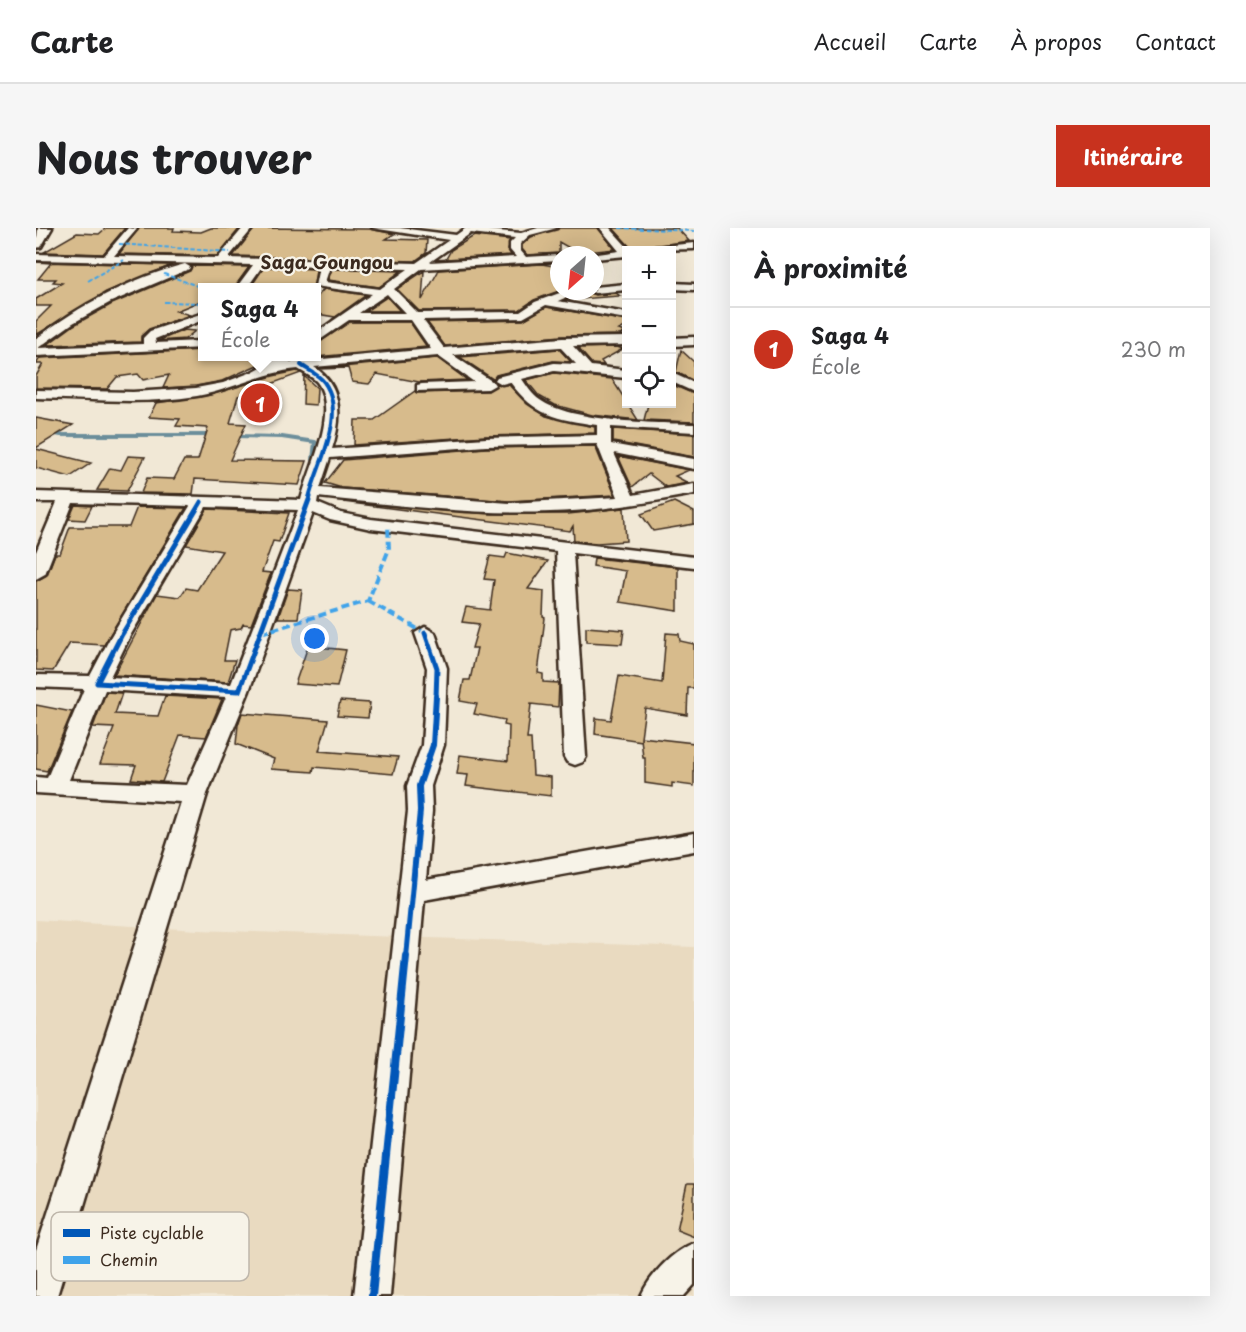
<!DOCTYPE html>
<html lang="fr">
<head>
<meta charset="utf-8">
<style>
  body { margin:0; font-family:"Playpen Sans",sans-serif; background:#f6f6f6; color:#202124 }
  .controls { position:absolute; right:18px; top:18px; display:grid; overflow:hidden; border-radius:0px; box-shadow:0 6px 24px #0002 }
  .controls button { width:54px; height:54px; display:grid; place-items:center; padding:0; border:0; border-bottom:2px solid #e0e0e0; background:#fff; color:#202124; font:30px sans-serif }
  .compass { position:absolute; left:514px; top:18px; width:54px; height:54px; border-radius:50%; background:#fff; box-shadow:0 6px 24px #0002; rotate:207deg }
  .you { position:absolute; left:279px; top:411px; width:21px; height:21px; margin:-15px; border:4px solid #fff; border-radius:50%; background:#1a73e8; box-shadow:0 0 0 9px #1a73e833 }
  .badge { display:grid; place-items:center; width:39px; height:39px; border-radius:50%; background:#c8321e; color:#fff; font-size:20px; font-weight:700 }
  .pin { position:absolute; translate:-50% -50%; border:3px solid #fff; box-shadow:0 2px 6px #0006 }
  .popup { position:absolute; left:162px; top:55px; width:123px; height:78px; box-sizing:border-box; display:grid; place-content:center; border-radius:0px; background:#fff; filter:drop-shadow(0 2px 4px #0005); font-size:20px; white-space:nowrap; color:#757577 }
  .popup b { font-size:22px; color:#202124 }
  .popup::after { content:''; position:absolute; left:50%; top:100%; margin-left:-12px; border:12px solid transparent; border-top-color:#fff }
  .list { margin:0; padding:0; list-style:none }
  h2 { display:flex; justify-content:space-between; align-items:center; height:78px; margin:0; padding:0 24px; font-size:26px }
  h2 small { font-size:20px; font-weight:400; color:#757577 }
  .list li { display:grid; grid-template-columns:39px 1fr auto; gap:18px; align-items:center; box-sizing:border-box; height:84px; padding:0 24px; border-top:2px solid #e0e0e0 }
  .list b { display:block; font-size:22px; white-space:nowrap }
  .list p { margin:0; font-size:20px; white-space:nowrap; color:#757577 }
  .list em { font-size:20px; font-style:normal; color:#757577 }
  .icon { flex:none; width:33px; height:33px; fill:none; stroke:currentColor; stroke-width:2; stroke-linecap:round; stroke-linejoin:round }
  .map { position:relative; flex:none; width:658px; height:1068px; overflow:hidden; border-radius:0px }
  header { display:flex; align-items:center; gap:36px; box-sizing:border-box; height:84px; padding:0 30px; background:#fff; border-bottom:2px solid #e0e0e0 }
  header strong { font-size:28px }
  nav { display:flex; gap:33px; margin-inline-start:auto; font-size:21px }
  .intro { display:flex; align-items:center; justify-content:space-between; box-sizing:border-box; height:144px; padding:0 36px }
  h1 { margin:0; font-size:42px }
  .button { padding:15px 27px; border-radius:0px; background:#c8321e; color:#fff; font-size:21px; font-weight:700 }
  main { display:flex; gap:36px; padding:0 36px }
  aside { flex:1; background:#fff; border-radius:0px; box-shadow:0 6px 24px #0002 }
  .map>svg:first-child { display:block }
  .built { fill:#e9dac0 }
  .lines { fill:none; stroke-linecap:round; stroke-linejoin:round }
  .stream { stroke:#6c8e9b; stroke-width:4 }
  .building { fill:#d7bb8c; stroke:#3b2a1e; stroke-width:1.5 }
  .street-casing { stroke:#3b2a1e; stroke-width:5 }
  .secondary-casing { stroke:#3b2a1e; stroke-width:5 }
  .street { fill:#f7f3e8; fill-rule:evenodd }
  .secondary { fill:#f7f3e8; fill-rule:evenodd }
  .quiet-far1 { stroke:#3fa3ea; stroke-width:2; stroke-dasharray:4.5 2; stroke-linecap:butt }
  .quiet { stroke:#3fa3ea; stroke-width:4; stroke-dasharray:8 4; stroke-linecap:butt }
  .cycleway-far3-casing { stroke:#f7f3e8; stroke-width:6 }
  .cycleway-far2-casing { stroke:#f7f3e8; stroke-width:8 }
  .cycleway-far1-casing { stroke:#f7f3e8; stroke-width:10 }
  .cycleway-casing { stroke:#f7f3e8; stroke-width:12 }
  .cycleway-far3 { stroke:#0057b8; stroke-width:4 }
  .cycleway-far2 { stroke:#0057b8; stroke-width:5 }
  .cycleway-far1 { stroke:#0057b8; stroke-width:6 }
  .cycleway { stroke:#0057b8; stroke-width:8 }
  .labels { text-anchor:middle; stroke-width:4.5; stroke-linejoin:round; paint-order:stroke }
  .far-neighbourhood-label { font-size:18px; font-weight:bold; fill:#3b2a1e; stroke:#f7f3e8 }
  .key { fill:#f7f3e8; stroke:#bfb7ab; stroke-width:1.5 }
  .key-label { font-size:16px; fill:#3b2a1e }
</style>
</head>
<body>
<header>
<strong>Carte</strong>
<nav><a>Accueil</a><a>Carte</a><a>À propos</a><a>Contact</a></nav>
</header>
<div class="intro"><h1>Nous trouver</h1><a class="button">Itinéraire</a></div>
<main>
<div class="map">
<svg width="658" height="1068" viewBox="0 0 658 1068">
  <rect width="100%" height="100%" fill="#f1e8d6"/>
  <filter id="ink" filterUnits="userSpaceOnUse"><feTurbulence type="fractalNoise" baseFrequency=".0167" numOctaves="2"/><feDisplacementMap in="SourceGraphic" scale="12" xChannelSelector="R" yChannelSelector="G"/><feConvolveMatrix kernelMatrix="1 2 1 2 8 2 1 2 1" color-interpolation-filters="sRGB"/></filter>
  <g filter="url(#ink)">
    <path class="built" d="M0 692 162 702 658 719V1068H0Z"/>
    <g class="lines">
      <path class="stream" d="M0 202 25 207H176
        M198 208 246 209 279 214 277 232"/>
    </g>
    <path class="building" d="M70 0H89L67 26 8 24 41 5 63 6Z
      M103 0H138L137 3 165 4 175 0H204L181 28 83 26Z
      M219 0 334 1 358 6 350 11 391 12 390 25 379 33 197 28Z
      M523 0H562L579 21 542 25 523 14V25L491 27 486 21V17L495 9Z
      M577 0H641L653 13 596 21Z
      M438 8 474 12 472 22 475 27 410 31 415 22Z
      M0 34 136 37 70 64 0 107V93L15 78H0V71L26 55 17 54 20 51H2L15 35Z
      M506 36 523 39V63L498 72 483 82 383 83 361 61 388 43 386 72 403 42Z
      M156 38 213 39 198 60H167V72L140 83 154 87 113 101 105 108V114L11 117 38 97 76 76 154 43Z
      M228 39 280 41 278 60H214Z
      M296 41 365 43 343 59 292 52Z
      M288 61 330 67 295 92 299 89 281 86V69Z
      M546 63 559 67 580 65 584 68 530 72Z
      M351 69 364 83H330Z
      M510 79 591 93V98L583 102 590 104 584 107 526 108 409 118 391 94 487 92Z
      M314 94H374L391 119 257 131V129H281V116Z
      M148 102 159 103 149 111 122 113Z
      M581 119 587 121 565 133 568 137 556 136 542 120Z
      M523 121 535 134 517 133 460 147 457 151 424 129Z
      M167 122V129H239L186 153 160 158 127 160 133 147 107 152 102 146 81 149 71 161 0 160V148L7 136H0L4 130Z
      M645 122 658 134V153L640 144Z
      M401 130 431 152 383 154 341 146 333 156 316 154 312 140 284 141Z
      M261 143 265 145 202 168 194 195 210 196 194 232 271 233 263 257 159 251 157 266 105 265 111 250 138 251 148 232H162L172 200 140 198 144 191 113 189 120 175 174 167 237 148Z
      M518 145 576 151 602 192 556 187 519 177 503 168 490 152Z
      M268 148 281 160 280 177 267 176Z
      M461 156 473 157 491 176 510 188 559 199V205L450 208 318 217 319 192H338L379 163 381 165 452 163Z
      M637 157 658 166V194L608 192 612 176H636Z
      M0 190 37 197 0 220Z
      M577 201 658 206V229L577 214Z
      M559 218 579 267 473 273 306 260 289 255 307 232 450 220Z
      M0 221 55 235 34 249 0 240Z
      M92 228 109 229 91 263 61 262 74 240 85 242Z
      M582 228 653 242 639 248 652 255 630 259 613 246 596 259Z
      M307 274 456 286H532L588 280 590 313 561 315 538 313 537 298 534 303Z
      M638 274 658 284V296L617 303 605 286Z
      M39 277 56 278 49 292 33 291Z
      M101 279 150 280 68 417 34 415 17 443 0 442V353L11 347 19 326H24L34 299H93Z
      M171 281 253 285 243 314 237 313 226 344 235 345 215 397 207 396 205 400 194 402 188 432H199L192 454 78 447 121 366 144 369 150 360 161 362 186 323 150 317Z
      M471 325 512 333 492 361 508 363 507 389 509 390 502 445 507 446V454L523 455 522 479 495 476 491 511H495L497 547 515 549V568L430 558 432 547 421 546 424 527 472 533 473 498 468 497 469 492 438 486 441 476 424 473 428 452H434L441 420H436L443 396 426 394 430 379 454 382 458 352 448 351 454 328 469 330Z
      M558 330 642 339V383L584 374 590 343 557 338Z
      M252 361 266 362 262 390H242Z
      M550 399 588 402 586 416 550 414Z
      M630 405 643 406 644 413 658 416V460H652L651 487 609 480 605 509 658 515V558L636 555V559L609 555V530H607L605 510V513L559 506 560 490 575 492 583 448 626 455Z
      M272 418 310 422 301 459 259 456Z
      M70 464 86 465 79 486 122 488 129 468 186 471 170 509 144 507 126 554 95 551 100 537 64 536 78 500 57 499Z
      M304 473 334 475 332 490 301 488Z
      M0 477 36 484 11 543 0 541Z
      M206 485 292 492 283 523 362 529 357 546 278 539 277 544 235 541 238 531 200 516 202 497Z
      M651 956H658V1009L641 1002Z"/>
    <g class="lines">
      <g class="street-casing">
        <path id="street" d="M92 0 101 1 78 28 182 30 207 0H217L192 30 380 35 413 12 336 0H364L420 7 430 0 485 5 502 0H521L494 7 484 16V22L490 29 523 27V33L385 41 358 61 382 85 484 84 499 74 529 63H544L522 73 590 85V91L510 77 487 90 387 92 408 120 526 110 590 109V117L537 118 555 138 590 142V150L518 143 486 151C491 158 496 167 504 172 535 194 619 195 658 196V204L575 199V216L658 231V241L578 225 597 267 658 256V266C610 275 563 283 514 284 436 287 359 277 282 269L281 275 305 285 335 291 658 329V339L537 325 550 529 547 534 539 537 531 534 528 529 520 323 335 301 294 292 277 285 213 463 171 566 21 1068H0V1022L145 574 0 565V549L11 550 48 461 0 459V447L54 448 75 408 154 278 37 275 9 346 0 351V324L21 274H0V264L265 272C272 242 304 184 281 154 277 149 268 145 262 141 227 144 196 162 161 168 108 177 53 171 0 170V162L97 164 160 160 187 155 216 144 245 128H255L254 134 395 121 375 92H313L281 114V104L336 66 279 58 283 39 227 37 211 60H200L217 37 0 32V26L68 28ZM435 5 479 10 474 15V22L480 29 394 34ZM294 39 372 41 344 61 289 54ZM351 66 369 85H323ZM524 119 540 136 518 135 461 149 459 152 466 156 474 154C499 188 520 191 561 197V207L450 210 296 221C306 190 307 158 278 139L402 128 438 154 386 156 381 157V163L452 161 459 157 457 154 417 127ZM561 216 582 269 473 275 284 260 294 230 450 218ZM170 279 262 282 195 456 74 449 94 408ZM69 462 190 469 151 557 33 552Z
          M564 0H574L594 22H590V28L559 31V27H555L583 23Z
          M658 15V21L614 22 619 19Z
          M149 36 154 39 153 41 75 74 37 95 2 120 107 116V110L114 103 167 85V92L119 111 120 115 164 113 167 114V120L0 128V111C43 77 96 50 149 36Z
          M636 55 658 56V62L636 61Z
          M590 56V62L559 65 554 63H559V59Z
          M658 109V117L636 118V110Z
          M636 145 658 155V164L636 154Z
          M389 399 399 405 411 440 408 517 395 558 396 583 390 652 658 605V623L388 672 354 1068H318L372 583 371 558 386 517 391 440 379 405Z
          M658 1015V1057L648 1068H605C614 1047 637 1023 658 1015Z"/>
      </g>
      <g class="secondary-casing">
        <path id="secondary" d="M2 0H16L5 19 0 20Z"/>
      </g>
      <use href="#street" class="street"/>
      <use href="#secondary" class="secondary"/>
      <path class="quiet-far1" d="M583 0 658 3
        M83 16 194 24
        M128 46 167 60
        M52 53 88 32
        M128 74 167 75"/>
      <path class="quiet" d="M332 373 389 405
        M225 405 332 373 353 321 352 298"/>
      <g class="cycleway-far3-casing">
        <path id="cycleway-far3" d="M265 137C272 142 282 146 288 154 312 187 281 236 273 270"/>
      </g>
      <g class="cycleway-far2-casing">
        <path id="cycleway-far2" d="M165 274 85 408 61 455 203 463 274 269
          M389 405 401 440 400 470"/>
      </g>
      <g class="cycleway-far1-casing">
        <path id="cycleway-far1" d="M370 729 384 583 383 558 397 517 400 468"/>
      </g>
      <g class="cycleway-casing">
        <path id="cycleway" d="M336 1068 370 728"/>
      </g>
      <use href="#cycleway-far3" class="cycleway-far3"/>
      <use href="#cycleway-far2" class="cycleway-far2"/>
      <use href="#cycleway-far1" class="cycleway-far1"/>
      <use href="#cycleway" class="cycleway"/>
    </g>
  </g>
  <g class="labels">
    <g class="far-neighbourhood-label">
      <text x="291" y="41">Saga Goungou</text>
    </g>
  </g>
  <rect x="15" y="984" width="198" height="69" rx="9" class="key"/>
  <rect x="27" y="1001" width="27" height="8" fill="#0057b8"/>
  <rect x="27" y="1028" width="27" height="8" fill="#3fa3ea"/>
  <g class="key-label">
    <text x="64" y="1011">Piste cyclable</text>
    <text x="64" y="1038">Chemin</text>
  </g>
</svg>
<div class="controls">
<button>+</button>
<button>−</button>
<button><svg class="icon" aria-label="locate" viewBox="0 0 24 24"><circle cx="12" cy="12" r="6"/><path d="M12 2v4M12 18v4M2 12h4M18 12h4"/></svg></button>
</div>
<svg class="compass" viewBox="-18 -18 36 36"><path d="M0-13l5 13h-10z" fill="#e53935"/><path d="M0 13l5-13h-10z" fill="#757577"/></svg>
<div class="you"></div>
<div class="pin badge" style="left:224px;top:175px">1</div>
<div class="popup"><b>Saga 4</b>École</div>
</div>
<aside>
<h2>À proximité<small></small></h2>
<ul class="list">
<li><span class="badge">1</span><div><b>Saga 4</b><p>École</p></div><em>230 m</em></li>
</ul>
</aside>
</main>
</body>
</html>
